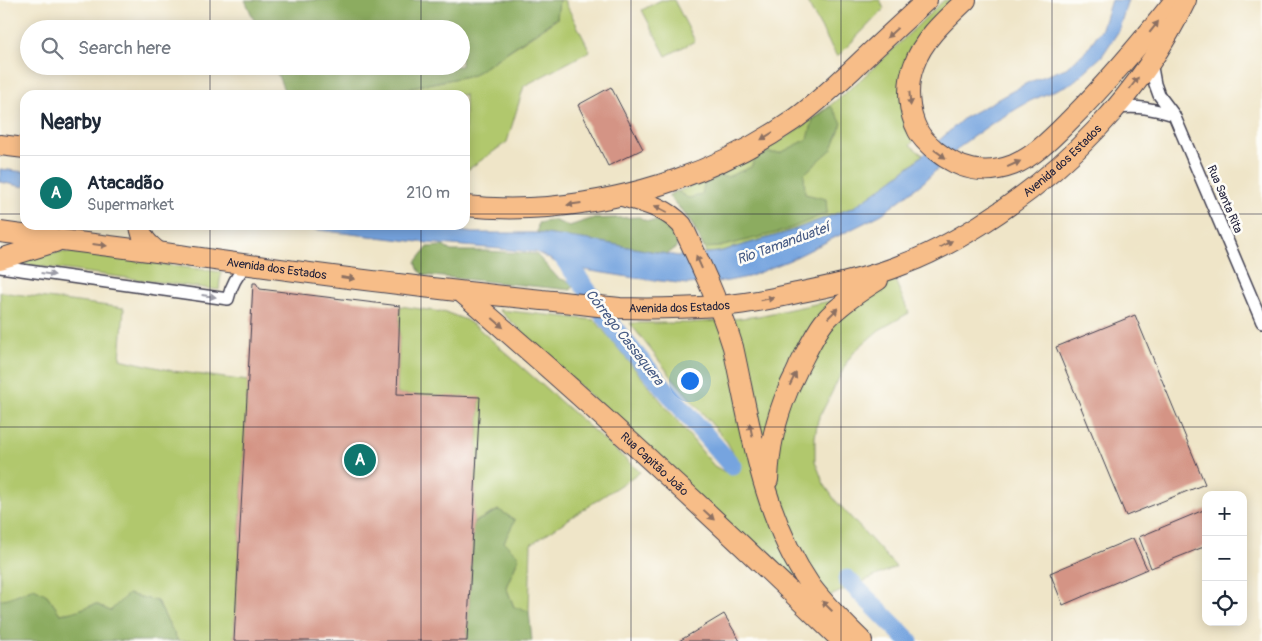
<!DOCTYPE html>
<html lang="en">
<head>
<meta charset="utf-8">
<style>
  body { margin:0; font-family:Pangolin,sans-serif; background:#f6f6f7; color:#1f2937 }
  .controls { position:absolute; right:15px; bottom:15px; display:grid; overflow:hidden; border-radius:10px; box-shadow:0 2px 12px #0003 }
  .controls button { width:45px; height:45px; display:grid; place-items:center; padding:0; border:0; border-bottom:1px solid #e0e1e3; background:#fff; color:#1f2937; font:25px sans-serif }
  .you { position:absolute; left:689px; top:380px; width:18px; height:18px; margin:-12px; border:4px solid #fff; border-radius:50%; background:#1a73e8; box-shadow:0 0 0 8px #1a73e833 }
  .badge { display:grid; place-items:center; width:32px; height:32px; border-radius:50%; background:#0f766e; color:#fff; font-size:16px; font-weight:700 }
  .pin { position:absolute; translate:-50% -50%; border:2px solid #fff; box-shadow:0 1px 5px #0006 }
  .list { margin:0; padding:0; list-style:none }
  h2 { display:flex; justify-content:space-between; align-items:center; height:65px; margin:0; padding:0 20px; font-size:21px }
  h2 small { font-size:16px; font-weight:400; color:#747a83 }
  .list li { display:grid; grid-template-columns:32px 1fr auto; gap:15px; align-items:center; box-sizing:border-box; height:75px; padding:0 20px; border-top:1px solid #e0e1e3 }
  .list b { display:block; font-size:19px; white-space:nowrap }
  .list p { margin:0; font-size:16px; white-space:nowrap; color:#747a83 }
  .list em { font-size:16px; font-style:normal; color:#747a83 }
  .icon { flex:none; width:28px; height:28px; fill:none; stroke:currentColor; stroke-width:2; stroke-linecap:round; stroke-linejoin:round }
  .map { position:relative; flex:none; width:1262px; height:641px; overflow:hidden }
  .search { position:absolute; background:#fff; box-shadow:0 2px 12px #0003; left:20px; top:20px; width:450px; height:55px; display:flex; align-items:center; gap:12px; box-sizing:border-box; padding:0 18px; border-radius:28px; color:#747a83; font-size:19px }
  .panel { position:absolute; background:#fff; box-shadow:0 2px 12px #0003; left:20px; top:90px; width:450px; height:140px; border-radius:15px }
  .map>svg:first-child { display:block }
  .green { fill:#b1c86d; stroke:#6a7554 }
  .forest { fill:#8cac60; stroke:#57674e }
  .water { fill:#76a4df; stroke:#4c638d }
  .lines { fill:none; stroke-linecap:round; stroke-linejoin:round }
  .river { stroke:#76a4df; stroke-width:19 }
  .building { fill:#d49485 }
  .street-casing { stroke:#413f50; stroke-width:14 }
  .highway-casing { stroke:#413f50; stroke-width:22 }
  .street { stroke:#fff; stroke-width:11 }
  .highway { stroke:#f7bd88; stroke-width:20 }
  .oneway { fill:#8c7062 }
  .oneway2 { fill:#9c9ca7 }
  .grid { fill:none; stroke:#22223b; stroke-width:1; stroke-opacity:0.55 }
  .labels { text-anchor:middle; stroke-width:5; stroke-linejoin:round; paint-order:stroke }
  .street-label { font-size:12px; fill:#22223b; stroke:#fdfcf7 }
  .water-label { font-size:14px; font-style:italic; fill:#485c85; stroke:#fdfcf7 }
</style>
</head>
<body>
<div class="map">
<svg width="1262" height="641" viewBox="0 0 1262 641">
  <rect width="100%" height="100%" fill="#fdfcf7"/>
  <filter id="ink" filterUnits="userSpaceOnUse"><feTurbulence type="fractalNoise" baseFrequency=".02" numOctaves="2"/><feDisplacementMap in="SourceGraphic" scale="10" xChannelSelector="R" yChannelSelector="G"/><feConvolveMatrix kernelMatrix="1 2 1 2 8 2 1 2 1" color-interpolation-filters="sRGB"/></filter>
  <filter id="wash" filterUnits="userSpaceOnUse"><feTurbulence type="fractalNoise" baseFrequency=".0096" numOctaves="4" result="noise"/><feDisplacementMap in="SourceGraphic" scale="20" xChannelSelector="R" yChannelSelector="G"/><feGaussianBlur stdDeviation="1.12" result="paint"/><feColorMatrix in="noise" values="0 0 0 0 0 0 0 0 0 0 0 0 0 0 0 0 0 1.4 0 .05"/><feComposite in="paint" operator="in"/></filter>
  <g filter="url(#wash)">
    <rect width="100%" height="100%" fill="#efe5c8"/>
    <path class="green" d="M559 0H564L590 51 524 86 507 142 466 171 465 169V95H386V92L473 75 557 19Z
      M661 0H674L695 41 666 56 642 10Z
      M806 0H880L884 9 837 57Z
      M944 0H956L918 41 913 142 910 145 923 155 892 180 854 207 785 233 719 252 706 253C696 228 687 215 668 196L671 194C721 176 768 151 811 120 858 86 902 40 944 0Z
      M57 252H69L221 272 219 290 21 264 20 262 21 261Z
      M895 280 909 313 879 330 857 349 848 360 818 420 815 437V461L824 484 835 500 896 567 812 604 499 310 595 320 714 466 725 472 737 460 727 442 671 376 630 323H688L717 321 758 316 839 299Z
      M0 292 124 308 120 359 173 371 248 381 234 641H178L157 601 110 611 96 604 72 612 60 614 47 595 0 600Z
      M400 306 448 313 466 320 478 328 640 472 531 544 529 611 514 607 506 587 519 557 504 542 498 510 473 523 480 398 397 394Z"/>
    <path class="forest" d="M245 0H559L557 18 473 75 387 92 386 95H286L274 66H461V29H258Z
      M831 106 842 123 832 149 804 174 805 194 826 199 827 213 784 231 719 247 704 248 692 223 682 210 668 196 671 194 677 191 688 198 702 195 704 184 721 176 727 177 751 167 756 157 764 153H780L808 139 813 120Z
      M639 217 647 221H662L673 233 678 243 675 249 667 254 589 240 537 233 538 223 553 220 569 226 591 219Z
      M443 246 451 251H486L536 254 558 278 570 282 573 286 571 290 423 275 418 269 416 262 428 247Z
      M499 510 515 520 504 542 519 557 506 587 514 607 529 611 532 641H467L473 523Z
      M34 588 47 595 60 614 72 612 96 604 110 611 128 594 157 601 178 641H0V600L8 598Z"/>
    <path class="water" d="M1111 0H1128L1118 32 1102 56 1072 83 1030 101 991 124 964 143 925 181 882 214 790 260 748 277 728 281 687 284 635 278 572 268 557 263 536 252 428 243 275 225H415L473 233H537L589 240 678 256 719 252 785 233 854 207 892 180 914 163 964 118 1027 83 1066 68 1086 51 1102 28Z
      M0 169 25 172V187L0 182Z"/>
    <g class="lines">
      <path class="river" d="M560 253 620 336 641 361 732 466
        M847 579 909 641"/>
    </g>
    <g id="blocks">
      <path class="building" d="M611 87 643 149 608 166 578 105Z
        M253 283H256L260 289 400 306 397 394 480 397 467 641H234Z
        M1135 315 1205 484 1126 516 1056 347Z
        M1206 509V546L1151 568 1139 537Z
        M1133 538 1147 569 1063 605 1050 573Z
        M724 614 740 641H679Z"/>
    </g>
  </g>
  <g filter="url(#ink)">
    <use href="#blocks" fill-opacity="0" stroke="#413f50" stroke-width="1"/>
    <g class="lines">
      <g class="street-casing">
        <path id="street" d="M1151 62 1155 84 1159 95 1174 115 1262 322
          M1116 108C1140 106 1150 108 1174 115
          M0 267 228 299C231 285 237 276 246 265"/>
      </g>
      <g class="highway-casing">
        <g id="highway">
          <path d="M966 0C946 19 923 39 914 65 906 85 908 112 918 131 922 139 929 145 936 151 960 170 984 176 1013 165 1034 157 1054 136 1070 120 1108 82 1141 43 1175 0"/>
          <path d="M0 145 25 148"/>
          <path d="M622 196C645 203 665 207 682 225 701 265 720 305 733 347 751 429 762 515 810 585 825 606 844 623 862 641"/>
          <path d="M465 206C492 209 521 209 548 207 635 199 720 171 792 121 814 106 833 87 852 70 877 46 902 23 927 0"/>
          <path d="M140 225C141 238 148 244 158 252"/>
          <path id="s1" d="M0 232C52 239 104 245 157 252 237 263 317 275 398 284 446 290 494 295 542 300 568 302 594 306 620 308 653 309 686 308 719 306 745 304 771 299 797 293 833 286 870 278 904 264 931 254 956 240 980 225 1066 171 1142 93 1186 0"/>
          <path d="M0 259 55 242"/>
          <path id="s2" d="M461 292C592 404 718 521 842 641"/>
          <path d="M768 480C769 449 776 418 788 390 791 382 796 374 799 366 807 351 814 335 824 322 839 305 859 292 878 280"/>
        </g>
      </g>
      <use href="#street" class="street"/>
      <use href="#highway" class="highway"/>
    </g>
    <defs><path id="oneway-solid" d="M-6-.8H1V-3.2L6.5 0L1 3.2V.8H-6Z" transform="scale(1.25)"/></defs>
    <g class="oneway">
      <use href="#oneway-solid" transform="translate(1154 27) rotate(-52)"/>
      <use href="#oneway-solid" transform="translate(892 33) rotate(137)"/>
      <use href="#oneway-solid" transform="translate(1134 83) rotate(-53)"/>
      <use href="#oneway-solid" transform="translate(910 99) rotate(85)"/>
      <use href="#oneway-solid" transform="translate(767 136) rotate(148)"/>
      <use href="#oneway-solid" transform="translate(940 154) rotate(36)"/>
      <use href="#oneway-solid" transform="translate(1014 164) rotate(-24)"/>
      <use href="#oneway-solid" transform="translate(574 204) rotate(172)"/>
      <use href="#oneway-solid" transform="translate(661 209) rotate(-153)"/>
      <use href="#oneway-solid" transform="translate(946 244) rotate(-28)"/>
      <use href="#oneway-solid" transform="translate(100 245) rotate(7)"/>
      <use href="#oneway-solid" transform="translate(699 262) rotate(-114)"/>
      <use href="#oneway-solid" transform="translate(348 278) rotate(7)"/>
      <use href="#oneway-solid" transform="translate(767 299) rotate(-9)"/>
      <use href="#oneway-solid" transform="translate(833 313) rotate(-45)"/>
      <use href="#oneway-solid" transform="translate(498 323) rotate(41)"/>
      <use href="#oneway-solid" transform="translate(793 379) rotate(-63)"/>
      <use href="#oneway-solid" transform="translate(751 430) rotate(-102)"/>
      <use href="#oneway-solid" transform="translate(709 515) rotate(43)"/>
      <use href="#oneway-solid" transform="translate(827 606) rotate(-135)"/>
    </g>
    <g class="oneway2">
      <use href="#oneway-solid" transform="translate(48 274) rotate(8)"/>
      <use href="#oneway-solid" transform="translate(209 296) rotate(8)"/>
    </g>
  </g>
  <path class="grid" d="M210 0V29M421 0V29M631 0V641M841 0V641M1052 0V641M210 66V95M421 66V95M0 214H25M465 214H1262M210 225V641M421 225V641M0 427H1262"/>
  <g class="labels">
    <g class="street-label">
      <text dy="4" stroke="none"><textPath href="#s1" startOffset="1104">Avenida dos Estados</textPath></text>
      <text transform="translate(1225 199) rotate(67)" y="4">Rua Santa Rita</text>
      <text dy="4" stroke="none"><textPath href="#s1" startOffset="279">Avenida dos Estados</textPath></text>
      <text dy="4" stroke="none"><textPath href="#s1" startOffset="684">Avenida dos Estados</textPath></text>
      <text dy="4" stroke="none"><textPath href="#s2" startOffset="259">Rua Capitão João</textPath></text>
    </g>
    <g class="water-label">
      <text transform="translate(783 243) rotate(-20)" y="5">Rio Tamanduateí</text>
      <text transform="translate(625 337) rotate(52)" y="5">Córrego Cassaquera</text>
    </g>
  </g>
</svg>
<div class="controls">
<button>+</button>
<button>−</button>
<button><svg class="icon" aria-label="locate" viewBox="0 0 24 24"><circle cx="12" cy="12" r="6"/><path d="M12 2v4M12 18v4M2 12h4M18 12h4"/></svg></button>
</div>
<div class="you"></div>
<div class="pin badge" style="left:360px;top:460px">A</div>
<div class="search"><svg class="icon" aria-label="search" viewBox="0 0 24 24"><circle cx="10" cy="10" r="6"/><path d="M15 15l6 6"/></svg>Search here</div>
<section class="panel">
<h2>Nearby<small></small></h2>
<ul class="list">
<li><span class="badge">A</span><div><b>Atacadão</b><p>Supermarket</p></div><em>210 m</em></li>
</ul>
</section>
</div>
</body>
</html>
